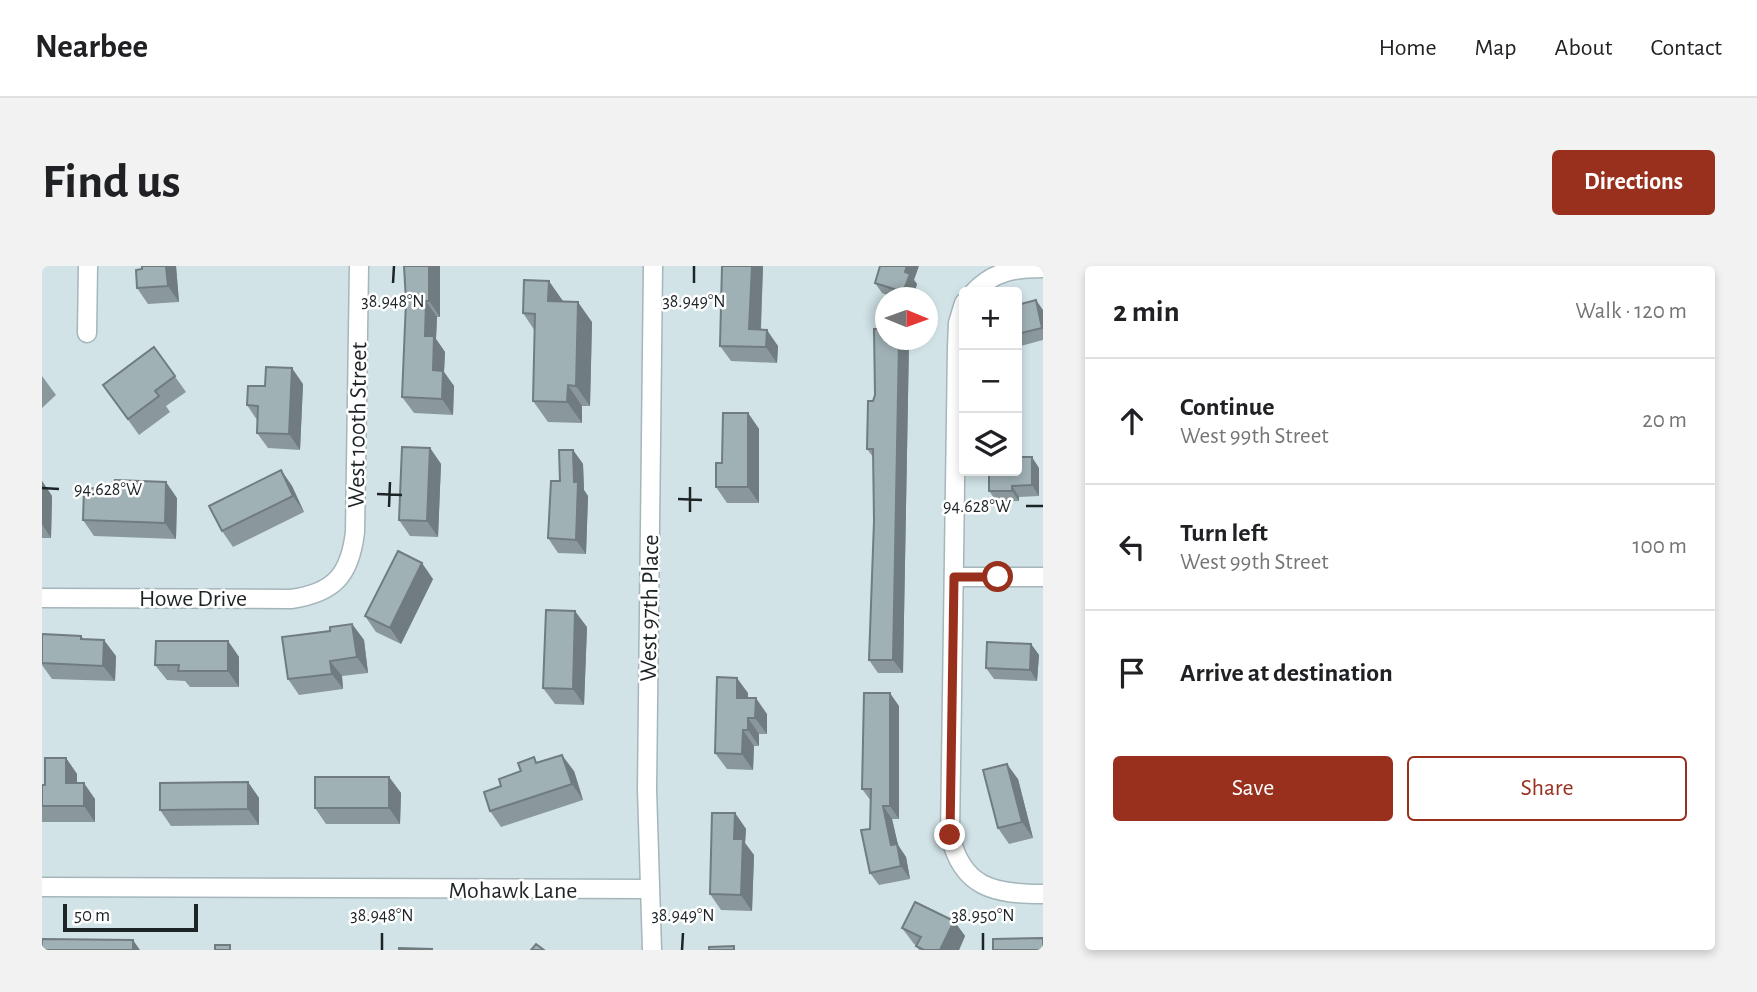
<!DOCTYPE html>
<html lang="en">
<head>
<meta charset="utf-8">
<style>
  body { margin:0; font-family:"Alegreya Sans",sans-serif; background:#f2f2f2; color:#202124 }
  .controls { position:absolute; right:21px; top:21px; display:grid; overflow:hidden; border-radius:7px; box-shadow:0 4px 10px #0003 }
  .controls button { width:63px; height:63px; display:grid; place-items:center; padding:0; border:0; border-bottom:2px solid #e0e0e0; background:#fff; color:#202124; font:35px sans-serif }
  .compass { position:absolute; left:833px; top:21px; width:63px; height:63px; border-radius:50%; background:#fff; box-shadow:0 4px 10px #0003; rotate:91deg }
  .scale { position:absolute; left:21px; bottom:18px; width:135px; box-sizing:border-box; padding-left:7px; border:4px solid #1d2426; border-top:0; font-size:19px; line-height:24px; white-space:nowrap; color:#1d2426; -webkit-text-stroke:5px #fff; paint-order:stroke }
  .stop { position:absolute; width:21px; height:21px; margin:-16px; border:5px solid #99301d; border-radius:50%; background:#fff }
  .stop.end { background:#99301d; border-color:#fff; box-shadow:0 2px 7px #0008 }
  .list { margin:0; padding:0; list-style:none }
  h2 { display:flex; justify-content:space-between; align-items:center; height:91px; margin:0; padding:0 28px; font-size:30px }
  h2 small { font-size:23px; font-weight:400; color:#757577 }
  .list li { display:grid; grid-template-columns:46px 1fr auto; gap:21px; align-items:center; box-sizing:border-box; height:126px; padding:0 28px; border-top:2px solid #e0e0e0 }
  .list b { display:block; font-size:26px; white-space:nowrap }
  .list p { margin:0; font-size:23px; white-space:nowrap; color:#757577 }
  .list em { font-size:23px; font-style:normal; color:#757577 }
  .actions { display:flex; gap:14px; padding:21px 28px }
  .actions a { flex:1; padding:16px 0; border:2px solid #99301d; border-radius:7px; text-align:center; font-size:24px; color:#99301d }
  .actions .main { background:#99301d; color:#fff }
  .icon { flex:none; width:38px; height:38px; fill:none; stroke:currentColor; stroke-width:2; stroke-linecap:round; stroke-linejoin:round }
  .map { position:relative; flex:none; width:1001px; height:684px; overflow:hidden; border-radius:7px }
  header { display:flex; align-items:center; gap:42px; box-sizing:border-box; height:98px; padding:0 35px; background:#fff; border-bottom:2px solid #e0e0e0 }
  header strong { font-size:33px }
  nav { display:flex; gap:38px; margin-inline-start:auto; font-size:24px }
  .intro { display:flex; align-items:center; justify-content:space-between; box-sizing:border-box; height:168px; padding:0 42px }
  h1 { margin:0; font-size:49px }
  .button { padding:18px 32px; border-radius:7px; background:#99301d; color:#fff; font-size:24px; font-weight:700 }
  main { display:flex; gap:42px; padding:0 42px }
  aside { flex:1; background:#fff; border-radius:7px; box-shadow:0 4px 10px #0003 }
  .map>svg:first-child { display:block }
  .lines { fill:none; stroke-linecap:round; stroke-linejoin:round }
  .street-casing { stroke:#a5b6ba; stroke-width:21 }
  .street { stroke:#fff; stroke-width:18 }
  .wall { fill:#8a989c }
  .shaded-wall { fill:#707c7f }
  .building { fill:#a0b1b5; stroke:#707c7f; stroke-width:2 }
  .route { stroke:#99301d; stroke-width:9 }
  .ticks { fill:none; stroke:#1d2426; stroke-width:2.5 }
  .labels { text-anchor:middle; stroke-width:5; stroke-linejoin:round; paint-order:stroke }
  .street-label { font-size:24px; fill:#1d2426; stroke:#fff }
  .ticks-label { font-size:18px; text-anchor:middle; fill:#1d2426; stroke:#fff; stroke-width:5; stroke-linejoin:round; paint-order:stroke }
</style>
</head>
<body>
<header>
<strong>Nearbee</strong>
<nav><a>Home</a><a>Map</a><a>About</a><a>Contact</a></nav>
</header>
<div class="intro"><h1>Find us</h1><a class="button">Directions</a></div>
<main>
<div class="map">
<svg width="1001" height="684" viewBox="0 0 1001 684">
  <rect width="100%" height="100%" fill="#d1e3e7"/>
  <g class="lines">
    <g class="street-casing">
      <path id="street" d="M932 26C952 5 973 2 1001 2
        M922 37 916 57 915 81 908 569C920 622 952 628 1001 628
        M45 67 46 0
        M912 311H1001
        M0 332 249 333C292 327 308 309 313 266L317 0
        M0 621 606 623
        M610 684 605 523 611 0"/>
    </g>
    <use href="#street" class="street"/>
  </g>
  <path class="wall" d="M134 0 137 36 106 38 95 22 100 3Z
    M362 0H398V51H395L394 73 403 86 402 106 412 120 411 149 372 147 360 131 364 35Z
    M680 0H721L719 64 736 80 735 97 689 95 678 80Z
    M872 14 875 18 871 32H853L840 27 833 17Z
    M521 35 550 56 548 140H540V157L506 156 491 135 493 65 481 47Z
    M975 39 1001 44V74L975 81Z
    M844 74H865L867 76 861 407H836L827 394 832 255 831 191 825 183 831 135Z
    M112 81 144 126 124 140 128 146 97 169 61 119Z
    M0 110 14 129 0 142Z
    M261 118 258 184 226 182 215 167V154L205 139 223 120Z
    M706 147 717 163V237H685L674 221 680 197Z
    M388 182 399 198 396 271 368 270 357 254Z
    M531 184 541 198 542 224 546 230 544 288 516 287 506 272 518 215Z
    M997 202V230L977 231V235L955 236 947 225Z
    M239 204 250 220 262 246 191 281 180 265Z
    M0 215 10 230 9 272H0Z
    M135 232 134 273 52 270 41 254Z
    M391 313 359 378 334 366 323 350Z
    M310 358 322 374 326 407 300 410 301 423 257 429 246 413Z
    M545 361 542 439 513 438 501 422Z
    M0 368 39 370 42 373 74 390 73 415 10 413 0 399Z
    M186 375 197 391V421H148L143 415 125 414 113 399Z
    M989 378 997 389 995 415 952 413 944 402Z
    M706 427V432L725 448V468H717V480H712L711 504 685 503 673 487Z
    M857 440V553H850L856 579 864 591 868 613 837 619 828 607 829 535 820 523Z
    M24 492 35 508V517L53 533V556H0V519H3Z
    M496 497 532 505 541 534 459 561 448 545 459 520 479 505Z
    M347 511 359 527 358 558H284L273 542Z
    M976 513 991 572 967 578 956 562Z
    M206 516 217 532V559L129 560 118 544Z
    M693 547 704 563 703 577 712 589 710 645 679 644 668 628Z
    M912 655 923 670 917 684H877L875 680 872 678 860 662Z"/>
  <path class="shaded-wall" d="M124 0H134L137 36 126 20Z
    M387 0H398V51L387 35Z
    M710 0H721L718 79 707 63Z
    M865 0H877L872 14 875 18 871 32H865L861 26 863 6Z
    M507 15 521 35H506Z
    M994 34 1001 44V63L1000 62Z
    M384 35 395 51 394 73 403 86 402 106 412 120 411 149 400 133 391 104 383 70Z
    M536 36 550 56 548 140 534 120Z
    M725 64 736 80 735 97 724 81Z
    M857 74H865L867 76 861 407 851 394Z
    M250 102 261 118 258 184 247 168Z
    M526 119 540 140V157L525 136Z
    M706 147 717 163V237L706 221Z
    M388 182 399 198 396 271 385 255Z
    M531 184 541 198 542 224 546 230 544 288 534 274Z
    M990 191 997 202V230L990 219Z
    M239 204 250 220 262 246 251 230Z
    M0 215 10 230 9 272 0 258Z
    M124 216 135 232 134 273 123 257Z
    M970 220 977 231V235L970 225Z
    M380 297 391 313 359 378 348 362Z
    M533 345 545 361 542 439 531 423Z
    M310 358 322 374 326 407 315 391Z
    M62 374 74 390 73 415 61 400Z
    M186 375 197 391V421L186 405Z
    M989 378 997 389 995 415 988 404Z
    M288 395 300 410 301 423 290 408Z
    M695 412 706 427V448L695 432Z
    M848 427 857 440V553L848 540Z
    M714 432 725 448V468L713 452Z
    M706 452 717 468V480L706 464Z
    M701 464 712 480 711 504 700 488Z
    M520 489 532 505 541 534 530 518Z
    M24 492 35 508V533L24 517Z
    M965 498 976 513 991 572 980 556Z
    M347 511 359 527 358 558 347 542Z
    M206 516 217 532V559L206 543Z
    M42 517 53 533V556L42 540Z
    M841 540 850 553 856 579 864 591 868 613 859 600 849 579Z
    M693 547 704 563 703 577 712 589 710 645 699 629 692 573Z
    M912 655 923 670 917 684H898Z
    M91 674 98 684H91Z"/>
  <path class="building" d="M100 0H124L126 20 95 22 94 4 100 3Z
    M362 0H387V35H384L383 70H392L391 104 401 105 400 133 360 131 364 35Z
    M680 0H710L707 63 725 64 724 81 678 80Z
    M838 0H865L863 6 868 8 861 26 833 17Z
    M482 14 507 15 506 35 536 36 534 120 526 119 525 136 491 135 493 48 481 47Z
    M994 34 1000 62 975 68V39Z
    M832 63H844V74H857L851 394H827L832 255 831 183H825L826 135H831L833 129Z
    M112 81 133 110 113 125 117 130 86 153 61 119Z
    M224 101 250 102 247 168 215 167 216 140 205 139 206 120H223Z
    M681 147H706V221H674V197H680Z
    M360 181 388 182 385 255 357 254Z
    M517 184H531L532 216H536L534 274 506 272 509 215H518Z
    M975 191H990V219L970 220V225H947V205H975Z
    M239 204 251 230 180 265 167 240Z
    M73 214 124 216 123 257 41 254 42 222 72 223Z
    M356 285 380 297 348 362 323 350Z
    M504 344 533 345 531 423 501 422Z
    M310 358 315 391 288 395 290 408 246 413 240 371 288 365V361Z
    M0 368 39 370V373L62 374 61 400 0 397Z
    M114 375H186V405H136L137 399H113Z
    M945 376 989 378 988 404 944 402Z
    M675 411 695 412V432H714L713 452H706V464H701L700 488 673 487Z
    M822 427H848V540H841L849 579 855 578 859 600 828 607 819 564 828 563 829 523H820Z
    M520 489 530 518 448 545 442 526 459 520 457 513 479 505 476 497 492 491 494 497Z
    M3 492H24V517H42V540H0V519H3Z
    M965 498 980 556 956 562 941 504Z
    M273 511H347V542H273Z
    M206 516V543L118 544V517Z
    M670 547H693L692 573H701L699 629 668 628Z
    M873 636 912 655 898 684H882L874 680 879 671 860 662Z
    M1001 672V684H951V673Z
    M0 673 91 674V684H0Z
    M494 678 502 684H489Z
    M173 679H188V684H173Z
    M692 680V684H667V681Z
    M357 682 390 683V684H357Z"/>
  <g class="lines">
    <path class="route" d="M908 569 912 311H956"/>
  </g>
  <path class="ticks" d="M351 17 352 0M652 17V0M0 222 17 223M335 228 360 229M636 233 660 234M984 240H1001M347 241 348 216M648 246V221M340 684V667M640 684 641 667M941 684V667"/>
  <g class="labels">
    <g class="street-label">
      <text transform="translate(315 159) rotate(-89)" y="8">West 100th Street</text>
      <text x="151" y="340">Howe Drive</text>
      <text transform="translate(607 342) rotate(-89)" y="8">West 97th Place</text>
      <text x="471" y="632">Mohawk Lane</text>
    </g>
  </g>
  <g class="ticks-label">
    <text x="351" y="41">38.948°N</text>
    <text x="652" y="41">38.949°N</text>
    <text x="66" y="229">94.628°W</text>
    <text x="935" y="246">94.628°W</text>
    <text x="340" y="655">38.948°N</text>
    <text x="641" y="655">38.949°N</text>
    <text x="941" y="655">38.950°N</text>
  </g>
</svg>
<div class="controls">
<button>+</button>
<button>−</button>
<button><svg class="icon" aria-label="layers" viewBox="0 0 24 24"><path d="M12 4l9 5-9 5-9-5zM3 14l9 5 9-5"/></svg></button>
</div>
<svg class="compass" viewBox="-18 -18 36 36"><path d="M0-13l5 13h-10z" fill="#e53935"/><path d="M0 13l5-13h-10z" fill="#757577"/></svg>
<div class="scale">50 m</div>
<div class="stop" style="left:956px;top:311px"></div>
<div class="stop end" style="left:908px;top:569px"></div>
</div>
<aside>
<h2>2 min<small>Walk · 120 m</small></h2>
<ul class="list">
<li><svg class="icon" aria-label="ahead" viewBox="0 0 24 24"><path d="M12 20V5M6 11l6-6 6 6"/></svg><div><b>Continue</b><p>West 99th Street</p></div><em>20 m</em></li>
<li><svg class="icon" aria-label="left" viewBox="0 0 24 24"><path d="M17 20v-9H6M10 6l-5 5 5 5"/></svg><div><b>Turn left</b><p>West 99th Street</p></div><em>100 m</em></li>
<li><svg class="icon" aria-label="arrive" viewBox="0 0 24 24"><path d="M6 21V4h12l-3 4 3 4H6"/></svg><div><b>Arrive at destination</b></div></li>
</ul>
<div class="actions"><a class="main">Save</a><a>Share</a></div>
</aside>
</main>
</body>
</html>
